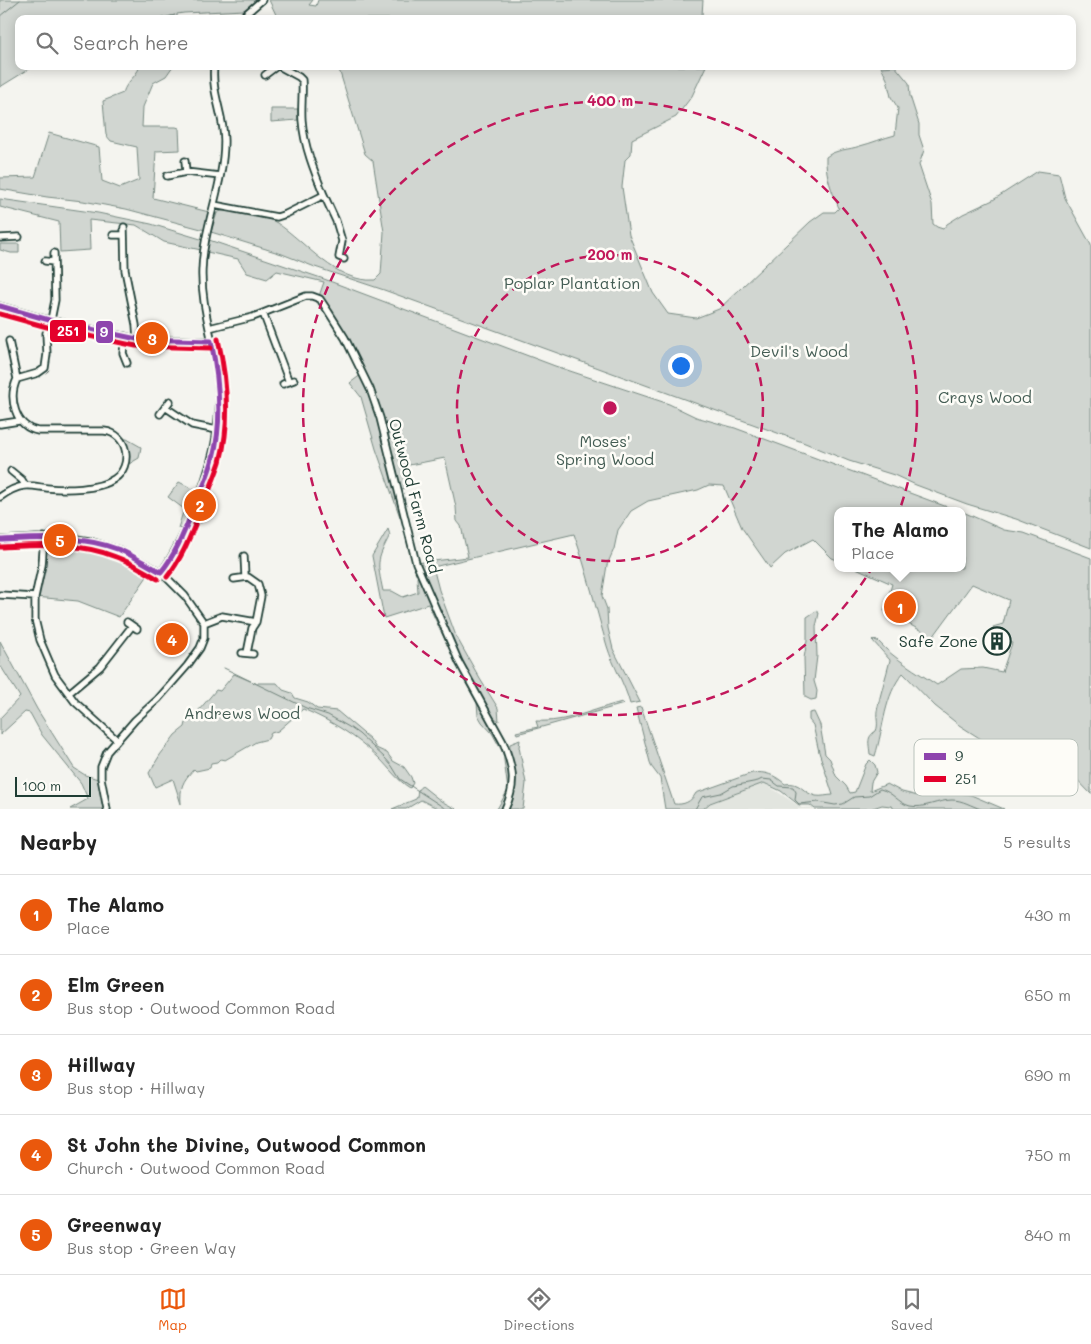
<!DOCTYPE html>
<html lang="en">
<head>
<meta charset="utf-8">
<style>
  body { margin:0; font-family:Mali,sans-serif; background:#f6f6f6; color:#222 }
  .scale { position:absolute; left:15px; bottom:12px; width:76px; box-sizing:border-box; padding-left:5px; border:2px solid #1f3d34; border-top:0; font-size:14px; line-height:18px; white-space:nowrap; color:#1f3d34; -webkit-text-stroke:4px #fdfcf7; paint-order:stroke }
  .you { position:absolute; left:680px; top:365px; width:18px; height:18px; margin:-12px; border:4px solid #fff; border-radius:50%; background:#1a73e8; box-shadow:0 0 0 8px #1a73e833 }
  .badge { display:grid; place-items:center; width:32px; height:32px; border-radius:50%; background:#ea580c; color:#fff; font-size:16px; font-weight:700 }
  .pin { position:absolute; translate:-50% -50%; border:2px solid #fff; box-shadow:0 1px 5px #0006 }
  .popup { position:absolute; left:834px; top:507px; width:132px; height:65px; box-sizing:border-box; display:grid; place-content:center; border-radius:10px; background:#fff; filter:drop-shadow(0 1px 4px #0005); font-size:16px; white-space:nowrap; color:#767676 }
  .popup b { font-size:19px; color:#222 }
  .popup::after { content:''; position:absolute; left:50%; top:100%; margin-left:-10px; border:10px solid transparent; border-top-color:#fff }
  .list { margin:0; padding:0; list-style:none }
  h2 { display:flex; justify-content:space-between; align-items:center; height:65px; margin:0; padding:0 20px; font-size:21px }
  h2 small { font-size:16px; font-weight:400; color:#767676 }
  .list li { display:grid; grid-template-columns:32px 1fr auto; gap:15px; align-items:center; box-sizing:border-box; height:80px; padding:0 20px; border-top:1px solid #e0e0e0 }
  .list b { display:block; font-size:19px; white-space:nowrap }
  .list p { margin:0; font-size:16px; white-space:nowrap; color:#767676 }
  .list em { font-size:16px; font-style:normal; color:#767676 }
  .icon { flex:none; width:28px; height:28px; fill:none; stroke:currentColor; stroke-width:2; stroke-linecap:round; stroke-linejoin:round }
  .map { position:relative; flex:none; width:1091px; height:809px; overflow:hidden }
  .search { position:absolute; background:#fff; box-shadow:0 2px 12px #0003; left:15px; right:15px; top:15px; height:55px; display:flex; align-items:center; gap:12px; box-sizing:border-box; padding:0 18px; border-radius:10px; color:#767676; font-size:19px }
  .sheet { height:465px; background:#fff }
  nav { display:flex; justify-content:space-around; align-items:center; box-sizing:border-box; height:70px; border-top:1px solid #e0e0e0; background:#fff; font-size:14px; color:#767676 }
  nav a { display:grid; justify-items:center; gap:2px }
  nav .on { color:#ea580c }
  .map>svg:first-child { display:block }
  .built { fill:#e2e5df }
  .green { fill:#d1d6d1; stroke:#788a82 }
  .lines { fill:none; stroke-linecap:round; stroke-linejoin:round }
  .stream { stroke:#6e8179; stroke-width:1 }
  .minor-casing { stroke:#1f3d34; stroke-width:9 }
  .minor { stroke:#fdfcf7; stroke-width:5.5 }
  .bus-1-casing { stroke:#fdfcf7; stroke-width:9 }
  .bus-2-casing { stroke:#fdfcf7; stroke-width:9 }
  .bus-1 { stroke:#8e44ad; stroke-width:5 }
  .bus-2 { stroke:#e4002b; stroke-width:5 }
  .ring { fill:none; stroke:#c2185b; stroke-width:2.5; stroke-dasharray:9 6 }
  .labels { text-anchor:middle; stroke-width:5; stroke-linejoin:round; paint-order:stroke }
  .park-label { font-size:16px; fill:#435c53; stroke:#fdfcf7 }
  .street-label { font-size:16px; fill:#1f3d34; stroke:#fdfcf7 }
  .poi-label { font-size:16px; fill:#1f3d34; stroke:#fdfcf7; text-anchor:end }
  .key { fill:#fdfcf7; stroke:#bac3bc; stroke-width:1 }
  .key-label { font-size:14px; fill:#1f3d34 }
  .centre { fill:#c2185b; stroke:#fdfcf7; stroke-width:2.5 }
  .ring-label { font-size:15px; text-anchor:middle; font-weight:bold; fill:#c2185b; stroke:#fdfcf7; stroke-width:5; stroke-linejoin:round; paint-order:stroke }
  .line-badge { stroke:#fdfcf7; stroke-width:2 }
  .badge-label { font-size:14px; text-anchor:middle; font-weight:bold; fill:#fff }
</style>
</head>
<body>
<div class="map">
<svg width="1091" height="809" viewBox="0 0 1091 809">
  <rect width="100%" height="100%" fill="#f4f4ef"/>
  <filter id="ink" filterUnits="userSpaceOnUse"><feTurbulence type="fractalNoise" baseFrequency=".02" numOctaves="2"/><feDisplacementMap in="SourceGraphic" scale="10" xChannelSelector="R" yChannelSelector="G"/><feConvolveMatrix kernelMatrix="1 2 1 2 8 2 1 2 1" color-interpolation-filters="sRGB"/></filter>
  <g filter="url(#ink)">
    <path class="built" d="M764 783 802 808 834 806 847 809H695Z"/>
    <path class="green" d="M0 0H258L245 10 184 13 177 14V19H163L175 15 159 19H19V66H34L0 87Z
      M269 0H313L309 5 316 6 318 0H703L702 15 704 19H278Z
      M140 66H173L166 76 153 83 143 107 142 127H176L179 128 180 150 156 151 153 198 209 212 205 230 126 209 83 201 47 197 0 189V178L35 177 49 133 99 147 102 181 120 188 139 180 137 147 111 141 106 135 103 101 123 93C127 80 135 79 140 66Z
      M338 66H706L692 96 676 117 632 139 631 154 625 160 622 187 629 235 653 293 668 314 696 318 719 309 810 222 824 212H835L839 208C832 192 825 175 826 157 836 149 849 150 860 146 872 143 883 138 895 135L898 108 891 97 887 79 881 67 895 66 909 83 910 96 919 124V135L924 150 919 165 932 204 933 224 937 227 943 229 947 224 963 214 993 200 1038 171 1059 174 1065 198 1091 245V548L1016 519 967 504 916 485 894 475 849 461 805 443 384 290 315 267 282 254 211 232 217 213C223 209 232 211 239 213 251 215 266 216 277 223 307 243 336 283 375 280L381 274 384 232 373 161 365 154Z
      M271 109H298V120L271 122Z
      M0 199 98 213 151 224 204 240 201 250 164 242 136 225 89 220 90 250 60 252 59 222 0 207Z
      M209 240 324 279 555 366 669 404 696 417 735 428 958 511H838L837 560 832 558 813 539 785 554 770 568 742 528 724 486 709 485 698 490 648 501 631 511 618 530 614 549 607 565 602 596 607 609 608 628 613 649 640 702 630 704C625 684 613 666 607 646 596 609 587 571 574 534L433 567 439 590 456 636 480 679 498 708 499 721 488 713 509 755 510 744 520 740 519 747 526 783 523 809H497L508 790 503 753 492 733 482 722 478 715 477 703 463 678 428 604 384 618 372 556 388 529 390 535C376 562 377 562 383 591H392L403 597 418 592 417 578 419 571 416 563 468 557 461 526 457 521 456 507 445 458 404 466 405 488 397 490 402 516 400 517 376 449 361 397 350 383 362 374 370 389 347 335 319 296 324 282 277 271 267 279 247 273 238 259 207 252Z
      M0 244H19V253H11L0 250Z
      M121 439H127L141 447 139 458 124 467 126 461Z
      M179 482 201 493 200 496 207 499 214 507 209 515 191 532 178 528 184 509 168 497Z
      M963 512 1004 530 1024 533 1091 558V794L1066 768 992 746 959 725 935 706 903 673C884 696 884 727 875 756L870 754C869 743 866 737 876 731 879 724 876 719 877 711 880 694 886 677 890 660L872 640 878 641C894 659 916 671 937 685L961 669 983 668 1002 672 1012 643 994 633 993 627 1003 624 1009 600 972 584 933 637 884 611 892 584 856 568H962Z
      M44 537 107 545 153 568 119 617 78 601 35 597Z
      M816 611 819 613 816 627 817 656 814 681 817 691 816 699 811 700 805 697 804 658 807 641V617Z
      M0 641 37 709 74 768 85 775 98 779 104 809H70L88 799 81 783 42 735 30 713 25 712 0 735V718L20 697 0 665Z
      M234 674 255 683H277L283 690 292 693 295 698 308 702 317 709 337 711 370 739 376 748 387 753 393 761 404 767 411 777 413 783 410 788C397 780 390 769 379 758 357 737 332 721 303 709L278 731 271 733 268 739 256 742 225 760 220 759 217 762 211 763 210 768 196 771 194 769C182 782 180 787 181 804L173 779 155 787 149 773 160 755 175 735 185 727 187 718 199 710 216 690 220 691Z
      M622 702 624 704 517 734 516 732 538 727 536 721C566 723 594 709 622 702Z
      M641 707 674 804C684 805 691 802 696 793L752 773C765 771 775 775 785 784 801 781 802 793 816 796 821 797 828 795 833 795L819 752 813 725 809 720V713L814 712 820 725 825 754 830 759 836 776 846 786 850 793 855 792 866 764 870 760 875 765 877 772 871 782 870 791 887 784 902 792 918 796 925 794 936 797 953 792 971 795 1004 809H895L891 806 882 805 870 809H815L810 805H799L781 791 764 783 710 803 703 809H665L660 778 651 766 636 708Z
      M422 786 441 801 456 809H439L421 800 406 809H392L416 799C419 794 415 790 422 786Z"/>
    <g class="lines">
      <path class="stream" d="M0 16 20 0
        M224 668 306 708 328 715 349 727 359 734 385 758 392 766 400 779 446 809
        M695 809 702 797 721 793 733 786 758 781 762 779 771 780 779 786 793 787 796 792 795 800 799 804 818 802 835 805 843 804 854 797 869 796 880 789C893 792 898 803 910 806 924 809 938 800 952 800 963 800 971 806 981 809"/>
      <g class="minor-casing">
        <path id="minor" d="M240 19 262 0
          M279 66 299 77 302 80C303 94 301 107 302 120 304 146 314 171 324 195
          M265 75 277 66
          M185 161 186 172
          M167 176 186 172 220 176
          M214 205 277 217 286 214 324 195 336 221 342 241 339 257 344 259
          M124 227 125 270 136 325 137 339
          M113 235H124
          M0 238 19 237
          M45 261 54 262
          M0 306 49 320 137 339 211 341
          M263 313 289 382
          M51 320 55 300 54 253
          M209 328 253 317 306 296H312L320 299 328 311 345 338 370 389 380 418 416 563 459 662 503 742C513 767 517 784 505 809
          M125 336 123 353 127 363
          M9 341 17 379
          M283 384 294 380
          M165 407 192 425 217 430
          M160 414 170 401
          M0 424 19 421
          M11 471 22 480 25 485
          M0 497C7 492 15 487 24 486 31 485 39 487 47 488 64 490 99 490 114 479 134 466 128 433 104 431H38C15 427 8 398 17 379L38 373 45 368 47 354 46 333
          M44 537 42 565 35 597V619L40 640 55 675 75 702 117 740
          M0 540 54 537 77 539 90 541 120 550 161 572 185 596 204 623V638L200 648 187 666 158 699 135 720 107 752 101 767V778L107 809
          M244 556 245 576
          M161 572C172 559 180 541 187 526 210 474 224 430 217 372 213 338 201 305 202 271 203 227 224 185 224 141 224 115 211 93 214 66
          M234 579 248 577 258 584 261 596 256 622 252 628 247 653
          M0 595 35 597
          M127 622 137 629
          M204 623 222 616 256 622
          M242 653 253 654
          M69 693 100 667 132 626"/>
      </g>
      <use href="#minor" class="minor"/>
      <g class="bus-1-casing">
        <path id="bus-1" d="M0 306 49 320 137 339 211 341
          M0 540C40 538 81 535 120 550 134 556 147 565 161 572
          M161 572C175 555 183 535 191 515 199 496 208 478 213 458 223 420 219 379 211 341"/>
      </g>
      <g class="bus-2-casing">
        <path id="bus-2" d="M0 314 47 327 136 346 211 348
          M0 547C39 545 79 542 116 557 131 562 144 571 158 579
          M167 577C182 558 190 537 199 515 206 498 214 480 220 462 231 422 227 379 218 339"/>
      </g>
      <use href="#bus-1" class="bus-1"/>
      <use href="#bus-2" class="bus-2"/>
    </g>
  </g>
  <g class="ring">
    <circle cx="610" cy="408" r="153"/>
    <circle cx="610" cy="408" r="307"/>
  </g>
  <defs>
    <g id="building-ring" transform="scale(1.4375)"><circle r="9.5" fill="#fdfcf7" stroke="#1f3d34" stroke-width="1.5"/><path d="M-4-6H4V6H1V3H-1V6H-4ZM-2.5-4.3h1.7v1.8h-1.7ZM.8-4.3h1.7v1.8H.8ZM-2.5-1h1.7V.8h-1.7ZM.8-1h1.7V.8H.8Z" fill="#1f3d34"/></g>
  </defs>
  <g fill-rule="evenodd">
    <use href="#building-ring" x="997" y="641"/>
  </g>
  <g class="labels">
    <g class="park-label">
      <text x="572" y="289">Poplar Plantation</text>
      <text x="799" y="357">Devil's Wood</text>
      <text x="985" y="403">Crays Wood</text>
      <text x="605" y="447">Moses'<tspan x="605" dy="18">Spring Wood</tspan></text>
      <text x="242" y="719">Andrews Wood</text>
    </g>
    <g class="street-label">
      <text transform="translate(415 496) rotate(75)" y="6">Outwood Farm Road</text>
    </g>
    <g class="poi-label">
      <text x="978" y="647">Safe Zone</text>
    </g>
  </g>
  <rect x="914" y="739" width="164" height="57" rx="8" class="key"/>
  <rect x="924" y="753" width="22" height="7" fill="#8e44ad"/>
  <rect x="924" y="776" width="22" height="6" fill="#e4002b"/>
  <g class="key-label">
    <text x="955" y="761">9</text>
    <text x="955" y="784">251</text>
  </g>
  <circle cx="610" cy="408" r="8" class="centre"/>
  <g class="ring-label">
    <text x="610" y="106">400 m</text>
    <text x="610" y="260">200 m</text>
  </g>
  <g class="line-badge">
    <rect x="49" y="319" width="38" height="24" rx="5" fill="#e4002b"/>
    <rect x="95" y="320" width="19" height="24" rx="5" fill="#8e44ad"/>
  </g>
  <g class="badge-label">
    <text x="68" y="336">251</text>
    <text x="104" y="337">9</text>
  </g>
</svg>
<div class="scale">100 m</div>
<div class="you"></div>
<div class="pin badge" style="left:900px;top:607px">1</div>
<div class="popup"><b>The Alamo</b>Place</div>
<div class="pin badge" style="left:200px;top:505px">2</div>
<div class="pin badge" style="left:152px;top:338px">3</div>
<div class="pin badge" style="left:172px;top:639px">4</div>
<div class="pin badge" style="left:60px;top:540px">5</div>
<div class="search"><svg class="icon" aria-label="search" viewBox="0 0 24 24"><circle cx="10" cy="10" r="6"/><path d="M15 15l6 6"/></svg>Search here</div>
</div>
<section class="sheet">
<h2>Nearby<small>5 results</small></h2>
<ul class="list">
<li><span class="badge">1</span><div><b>The Alamo</b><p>Place</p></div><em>430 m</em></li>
<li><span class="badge">2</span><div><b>Elm Green</b><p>Bus stop · Outwood Common Road</p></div><em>650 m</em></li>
<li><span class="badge">3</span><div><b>Hillway</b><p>Bus stop · Hillway</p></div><em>690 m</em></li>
<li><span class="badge">4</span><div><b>St John the Divine, Outwood Common</b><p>Church · Outwood Common Road</p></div><em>750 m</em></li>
<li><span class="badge">5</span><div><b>Greenway</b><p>Bus stop · Green Way</p></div><em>840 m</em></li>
</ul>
</section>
<nav>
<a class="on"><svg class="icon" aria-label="map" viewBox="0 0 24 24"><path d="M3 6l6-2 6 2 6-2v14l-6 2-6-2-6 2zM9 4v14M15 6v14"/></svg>Map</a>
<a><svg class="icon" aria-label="directions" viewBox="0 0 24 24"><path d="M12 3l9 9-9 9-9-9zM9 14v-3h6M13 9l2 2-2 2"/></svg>Directions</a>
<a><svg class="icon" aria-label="saved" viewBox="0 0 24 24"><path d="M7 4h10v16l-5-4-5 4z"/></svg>Saved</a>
</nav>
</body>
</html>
